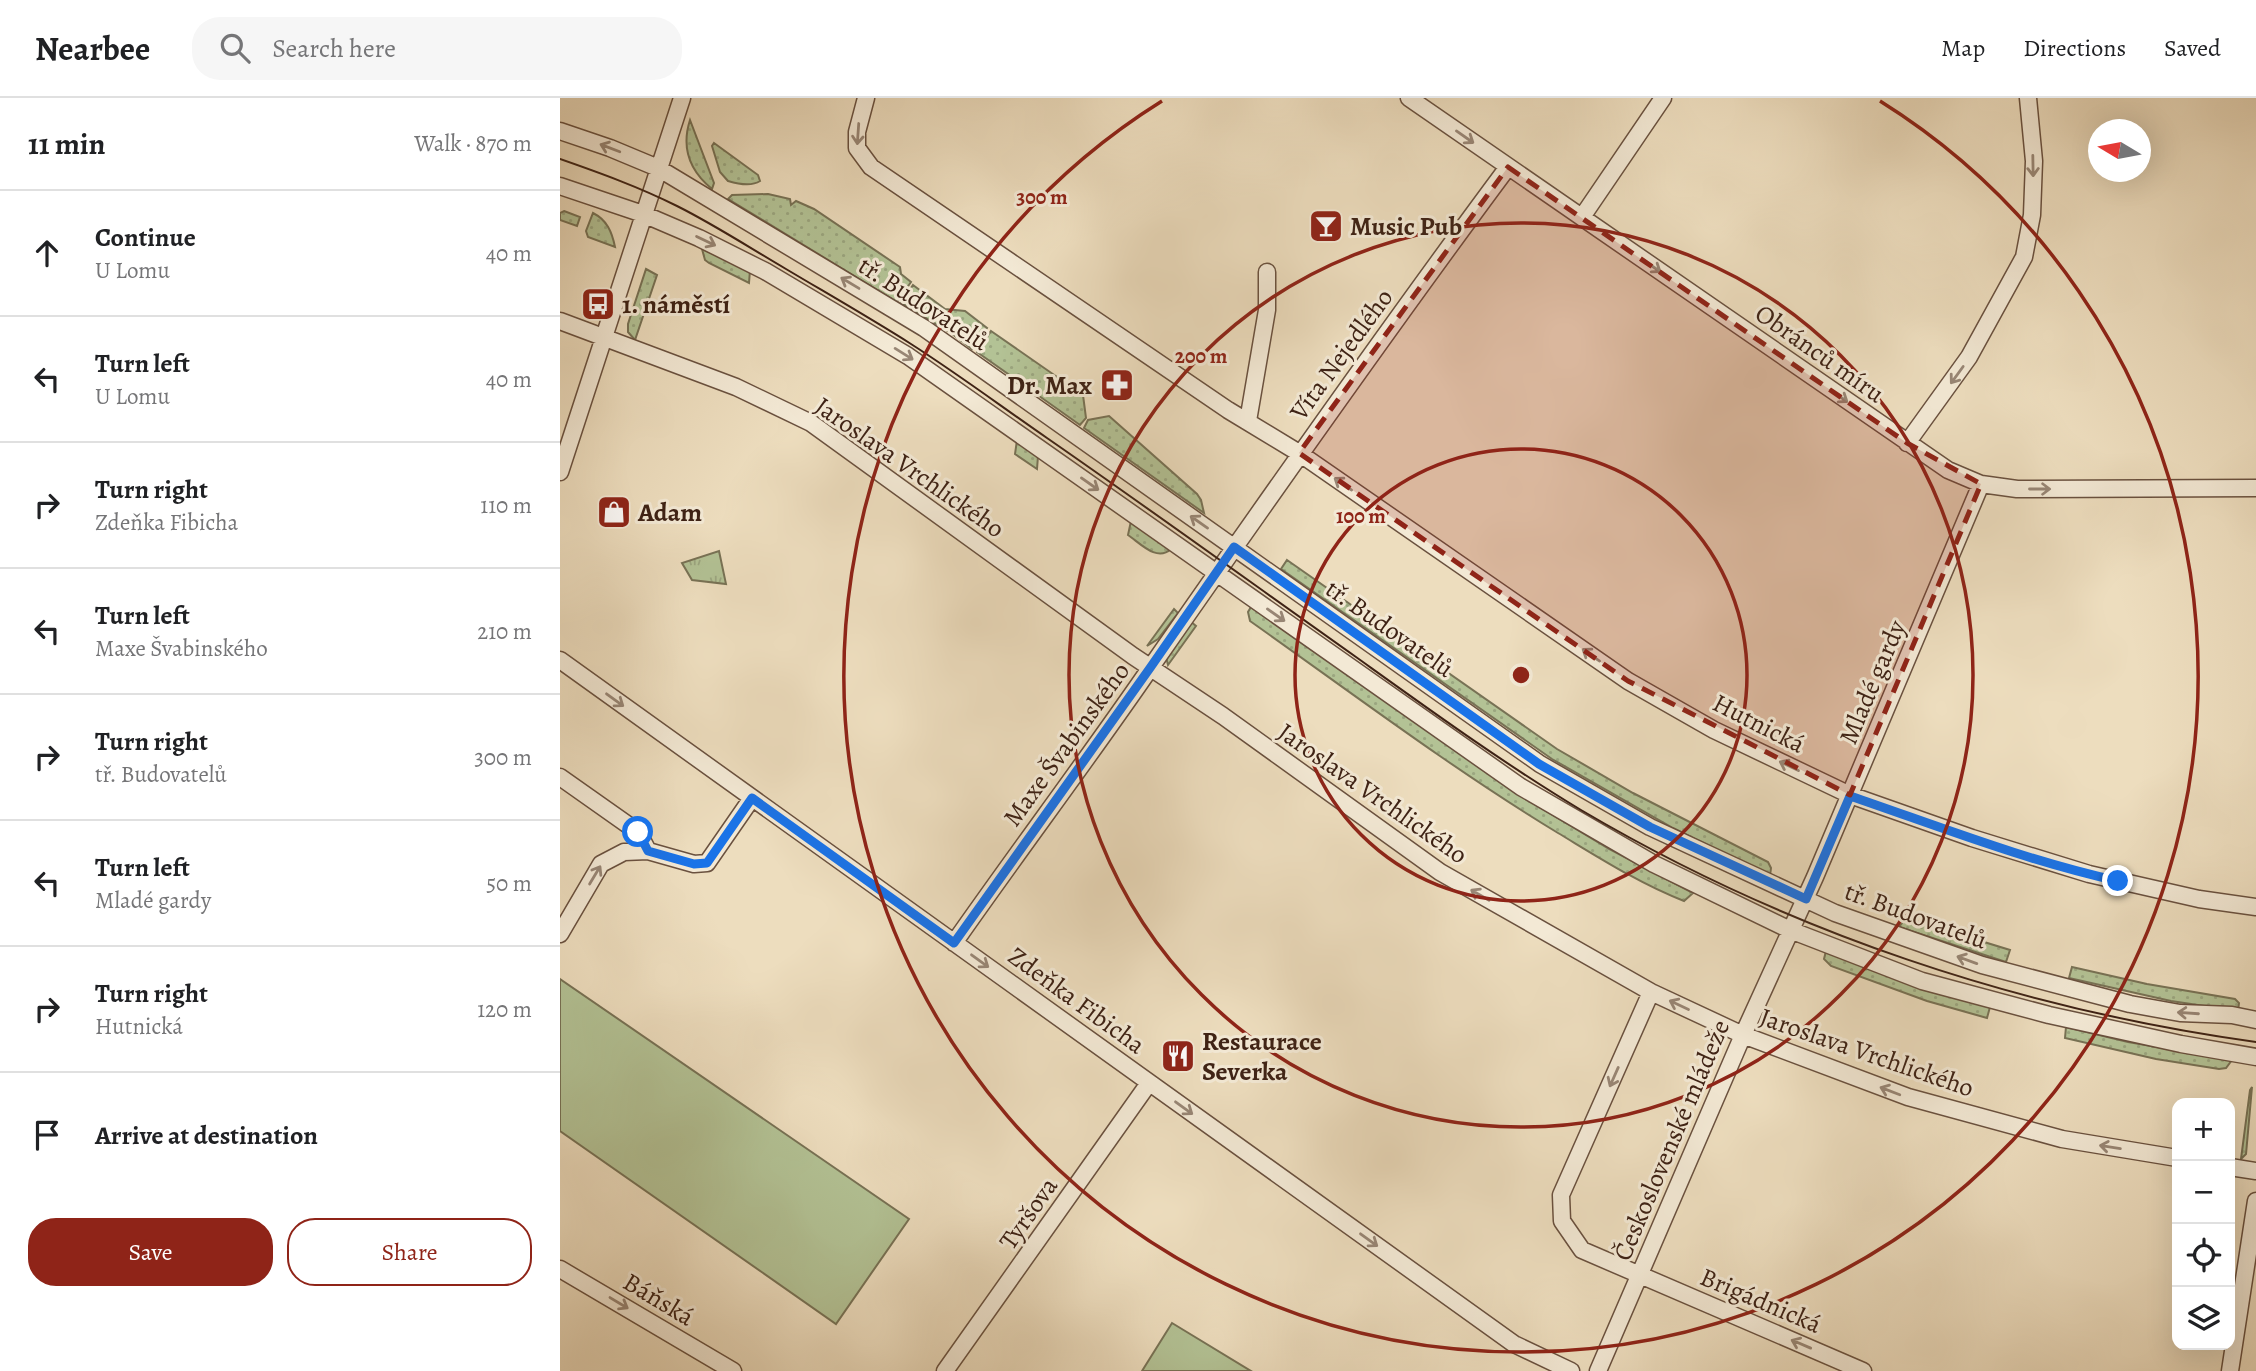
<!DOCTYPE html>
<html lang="en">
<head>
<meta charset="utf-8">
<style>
  body { margin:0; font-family:Alegreya,serif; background:#f6f6f6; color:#202124 }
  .controls { position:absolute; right:21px; bottom:21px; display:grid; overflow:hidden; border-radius:14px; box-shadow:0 7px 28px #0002 }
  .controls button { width:63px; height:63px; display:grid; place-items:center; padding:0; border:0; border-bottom:2px solid #e0e0e0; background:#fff; color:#202124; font:35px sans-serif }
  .compass { position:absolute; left:1528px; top:21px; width:63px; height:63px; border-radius:50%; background:#fff; box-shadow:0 7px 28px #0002; rotate:280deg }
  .stop { position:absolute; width:21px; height:21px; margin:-16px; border:5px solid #1a73e8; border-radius:50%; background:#fff }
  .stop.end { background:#1a73e8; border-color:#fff; box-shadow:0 2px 7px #0008 }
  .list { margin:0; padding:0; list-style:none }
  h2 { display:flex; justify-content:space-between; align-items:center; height:91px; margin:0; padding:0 28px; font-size:30px }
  h2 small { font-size:23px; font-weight:400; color:#757577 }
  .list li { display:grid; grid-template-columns:46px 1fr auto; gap:21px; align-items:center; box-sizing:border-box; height:126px; padding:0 28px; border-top:2px solid #e0e0e0 }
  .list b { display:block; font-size:26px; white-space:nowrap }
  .list p { margin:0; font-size:23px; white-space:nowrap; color:#757577 }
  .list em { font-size:23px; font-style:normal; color:#757577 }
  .actions { display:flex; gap:14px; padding:21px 28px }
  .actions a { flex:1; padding:16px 0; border:2px solid #8f2418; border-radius:28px; text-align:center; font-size:24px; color:#8f2418 }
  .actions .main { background:#8f2418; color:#fff }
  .icon { flex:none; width:38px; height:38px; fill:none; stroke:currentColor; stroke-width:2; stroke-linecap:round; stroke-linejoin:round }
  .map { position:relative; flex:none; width:1696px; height:1273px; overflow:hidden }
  header { display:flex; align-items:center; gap:42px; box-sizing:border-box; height:98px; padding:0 35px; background:#fff; border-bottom:2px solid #e0e0e0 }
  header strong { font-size:33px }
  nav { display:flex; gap:38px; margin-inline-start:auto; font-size:24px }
  .search { width:490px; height:63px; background:#f6f6f6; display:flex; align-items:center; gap:18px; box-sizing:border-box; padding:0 24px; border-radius:28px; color:#757577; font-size:26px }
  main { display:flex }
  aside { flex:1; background:#fff }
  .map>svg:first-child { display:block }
  .grass { fill:url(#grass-dots); stroke:#787255; stroke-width:2 }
  .park { fill:url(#park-tufts); stroke:#787255; stroke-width:2 }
  .pitch { fill:#b3c295; stroke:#787255; stroke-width:2 }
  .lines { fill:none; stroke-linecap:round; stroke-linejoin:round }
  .minor-casing { stroke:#6a513f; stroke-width:19 }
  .minor { stroke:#f3e9d5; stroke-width:16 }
  .tram { stroke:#3e2215; stroke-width:2 }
  .oneway { stroke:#988675 }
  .route { stroke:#1a73e8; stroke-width:9 }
  .marked { fill:#8f2418; fill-opacity:0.2; stroke:#8f2418; stroke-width:5; stroke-dasharray:14 9; stroke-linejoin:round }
  .ring { fill:none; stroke:#8f2418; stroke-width:3.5 }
  .labels { text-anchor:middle; stroke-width:6; stroke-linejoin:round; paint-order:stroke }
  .poi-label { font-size:26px; font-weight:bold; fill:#3e2215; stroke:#f3e9d5; text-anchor:start }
  .street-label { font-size:26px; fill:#3e2215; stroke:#f3e9d5 }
  .centre { fill:#8f2418; stroke:#f3e9d5; stroke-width:3.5 }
  .ring-label { font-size:21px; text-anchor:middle; font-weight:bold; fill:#8f2418; stroke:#f3e9d5; stroke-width:6; stroke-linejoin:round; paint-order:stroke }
</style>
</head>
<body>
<header>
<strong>Nearbee</strong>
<div class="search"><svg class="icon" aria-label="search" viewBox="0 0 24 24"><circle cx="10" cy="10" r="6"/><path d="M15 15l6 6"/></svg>Search here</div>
<nav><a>Map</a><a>Directions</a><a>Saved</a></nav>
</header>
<main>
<aside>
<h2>11 min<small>Walk · 870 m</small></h2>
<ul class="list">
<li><svg class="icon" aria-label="ahead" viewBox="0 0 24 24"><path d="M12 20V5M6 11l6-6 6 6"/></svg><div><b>Continue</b><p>U Lomu</p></div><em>40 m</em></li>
<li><svg class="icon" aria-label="left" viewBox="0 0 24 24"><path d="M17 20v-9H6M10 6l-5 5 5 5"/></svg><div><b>Turn left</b><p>U Lomu</p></div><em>40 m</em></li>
<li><svg class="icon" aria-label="right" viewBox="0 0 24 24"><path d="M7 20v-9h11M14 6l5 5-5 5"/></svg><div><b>Turn right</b><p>Zdeňka Fibicha</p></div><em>110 m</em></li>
<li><svg class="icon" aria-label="left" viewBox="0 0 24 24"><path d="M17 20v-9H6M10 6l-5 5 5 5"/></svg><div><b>Turn left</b><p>Maxe Švabinského</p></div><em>210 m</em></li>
<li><svg class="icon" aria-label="right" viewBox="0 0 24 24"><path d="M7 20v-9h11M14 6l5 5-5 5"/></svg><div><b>Turn right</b><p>tř. Budovatelů</p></div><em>300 m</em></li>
<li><svg class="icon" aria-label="left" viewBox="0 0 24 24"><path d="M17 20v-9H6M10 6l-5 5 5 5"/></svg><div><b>Turn left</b><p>Mladé gardy</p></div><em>50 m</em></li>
<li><svg class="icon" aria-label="right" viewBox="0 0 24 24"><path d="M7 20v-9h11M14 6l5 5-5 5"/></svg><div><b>Turn right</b><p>Hutnická</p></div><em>120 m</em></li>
<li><svg class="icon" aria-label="arrive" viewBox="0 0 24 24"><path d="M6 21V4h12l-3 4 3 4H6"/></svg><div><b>Arrive at destination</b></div></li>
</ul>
<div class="actions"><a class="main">Save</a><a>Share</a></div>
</aside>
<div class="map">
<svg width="1696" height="1273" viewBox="0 0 1696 1273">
  <defs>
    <pattern id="grass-dots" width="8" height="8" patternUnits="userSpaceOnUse" patternTransform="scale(1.75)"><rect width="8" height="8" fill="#b3c295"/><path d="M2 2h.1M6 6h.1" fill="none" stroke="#9ba680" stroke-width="1.8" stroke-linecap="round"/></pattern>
    <pattern id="park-tufts" width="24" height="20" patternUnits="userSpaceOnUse" patternTransform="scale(1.75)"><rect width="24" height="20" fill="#b3c295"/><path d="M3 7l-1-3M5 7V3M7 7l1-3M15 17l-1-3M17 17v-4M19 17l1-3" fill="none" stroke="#9ba680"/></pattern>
  </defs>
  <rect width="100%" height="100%" fill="#edddbe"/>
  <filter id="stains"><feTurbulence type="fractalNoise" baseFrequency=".00286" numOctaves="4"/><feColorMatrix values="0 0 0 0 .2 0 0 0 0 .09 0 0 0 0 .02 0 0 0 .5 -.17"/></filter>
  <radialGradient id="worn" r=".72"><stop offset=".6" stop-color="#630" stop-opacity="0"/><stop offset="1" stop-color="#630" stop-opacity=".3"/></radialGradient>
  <path class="grass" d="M130 22 154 85 152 91C130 73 121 50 130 22Z
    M154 45 198 77 200 83C191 89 178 86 168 83L160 74 152 48Z
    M208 96 230 101 231 107 236 103 254 111 340 169 341 176 351 184 337 204 168 101 172 97Z
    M4 113 20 119 17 128 0 122V115Z
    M33 115C47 122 52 134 55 149L28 139 26 133Z
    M142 151 190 172 189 185 149 165 145 162Z
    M86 171 97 177 75 242 68 234V226Z
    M353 187 385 211 405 213 427 230 412 251 391 235 341 205Z
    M431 233 523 297 526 320 520 327 417 254Z
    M549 318 637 396 641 402 644 415 524 330 528 322Z
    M457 342 478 358 477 371 455 356Z
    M571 423 611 451C597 464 581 446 568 437Z
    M727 462 997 651 1073 695 1208 764 1211 770 1210 778 1113 730 992 661 721 471Z
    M691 509 958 696 1049 751 1133 795 1124 803C1080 786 1038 759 998 735 891 670 792 595 690 523L688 514Z
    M614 511 618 515 598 541 587 548Z
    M630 523 636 528 608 567 606 559Z
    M1346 820 1450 852 1446 864 1339 829Z
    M1266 853 1430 909 1427 920 1367 903 1271 868 1264 861Z
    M1512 869 1587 886 1675 901 1679 905 1678 913 1611 903 1509 880Z
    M1506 929 1568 944 1672 962 1666 970 1659 971 1596 961 1505 940Z
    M1692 989 1686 1056 1681 1061 1690 992Z"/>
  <path class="park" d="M159 453 166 486 132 482 122 465Z"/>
  <path class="pitch" d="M0 881 349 1121 276 1226 0 1033Z
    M612 1225 691 1273H582Z"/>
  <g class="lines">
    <g class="minor-casing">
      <path id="minor" d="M306 0 297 34V50L311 69 668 312 739 355 1068 583 1154 632 1290 697 1412 740 1529 776 1639 801 1696 809
        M849 0 1388 372 1421 386 1457 391 1696 390
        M0 33 50 50 98 70 364 230 980 666 1090 729 1275 815 1422 867 1570 906 1620 915 1672 917 1696 922
        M0 88 83 116 139 140 205 173 348 258 961 689 1094 766 1230 832 1362 883 1489 917 1621 946 1696 959
        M1022 119 1103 0
        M0 223 176 289 251 325 573 558 663 618 880 774 1091 894 1183 937 1348 999 1502 1041 1617 1060
        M688 323 707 212V174
        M1347 345 1409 259 1464 159 1472 117 1474 63 1468 0
        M0 374 122 0
        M0 562 954 1246 1011 1273
        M0 679 78 734 88 753
        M0 836 41 766 64 754 88 753 134 766 147 765 192 700
        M394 845C459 752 527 662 591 569 708 401 826 233 948 69
        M1091 894 1001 1097 1002 1123 1022 1152 1303 1273
        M1670 1069 1696 1073
        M0 1171 173 1273
        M385 1273 589 985
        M1038 1273 1183 937 1255 779 1421 386
        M1670 1273 1696 1103"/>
    </g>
    <use href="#minor" class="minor"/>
    <path class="tram" d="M0 61C40 75 79 89 117 108 155 127 190 150 226 171 268 196 310 220 351 246 398 276 442 309 487 340 591 412 693 486 796 559 870 612 943 665 1021 712 1228 834 1458 911 1696 944"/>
  </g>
  <defs><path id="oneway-shaft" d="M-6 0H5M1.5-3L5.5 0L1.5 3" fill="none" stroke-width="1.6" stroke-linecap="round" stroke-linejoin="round" transform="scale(1.75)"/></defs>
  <g class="oneway">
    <use href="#oneway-shaft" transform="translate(298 36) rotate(94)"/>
    <use href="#oneway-shaft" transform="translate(905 39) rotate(35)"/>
    <use href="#oneway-shaft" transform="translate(50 50) rotate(-159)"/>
    <use href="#oneway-shaft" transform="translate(1473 68) rotate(89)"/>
    <use href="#oneway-shaft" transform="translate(146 143) rotate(26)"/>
    <use href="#oneway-shaft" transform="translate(1092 168) rotate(35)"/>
    <use href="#oneway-shaft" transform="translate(290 185) rotate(-149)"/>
    <use href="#oneway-shaft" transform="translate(344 256) rotate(32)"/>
    <use href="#oneway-shaft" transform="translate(1397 277) rotate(126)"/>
    <use href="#oneway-shaft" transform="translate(1279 298) rotate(35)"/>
    <use href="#oneway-shaft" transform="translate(530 386) rotate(35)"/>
    <use href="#oneway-shaft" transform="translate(783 386) rotate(-145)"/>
    <use href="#oneway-shaft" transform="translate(1480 391)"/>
    <use href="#oneway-shaft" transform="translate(639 424) rotate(-145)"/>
    <use href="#oneway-shaft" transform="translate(716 517) rotate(35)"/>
    <use href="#oneway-shaft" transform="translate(1031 557) rotate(-145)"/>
    <use href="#oneway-shaft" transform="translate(55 602) rotate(36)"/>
    <use href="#oneway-shaft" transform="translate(1229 668) rotate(-154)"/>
    <use href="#oneway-shaft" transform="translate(35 777) rotate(-59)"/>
    <use href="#oneway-shaft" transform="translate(920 797) rotate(-150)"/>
    <use href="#oneway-shaft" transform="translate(1407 862) rotate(-160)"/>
    <use href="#oneway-shaft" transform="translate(420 863) rotate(36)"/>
    <use href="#oneway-shaft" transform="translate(1119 907) rotate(-155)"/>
    <use href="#oneway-shaft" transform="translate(1628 915) rotate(-176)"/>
    <use href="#oneway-shaft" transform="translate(1054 979) rotate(114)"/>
    <use href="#oneway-shaft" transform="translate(1330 993) rotate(-159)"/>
    <use href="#oneway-shaft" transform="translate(624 1010) rotate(36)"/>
    <use href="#oneway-shaft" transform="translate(1550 1049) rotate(-171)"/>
    <use href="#oneway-shaft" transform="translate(809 1142) rotate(36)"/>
    <use href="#oneway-shaft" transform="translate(59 1205) rotate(31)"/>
    <use href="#oneway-shaft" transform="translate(1241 1246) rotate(-157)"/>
  </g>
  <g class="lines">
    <path class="route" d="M78 734 88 753 134 766 147 765 192 700 394 845 590 570 674 449 979 666 1090 729 1246 801 1290 698C1378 728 1467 763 1558 783"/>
  </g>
  <path class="marked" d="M948 69 1347 345 1421 386 1290 697 1068 583 739 355Z"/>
  <g class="ring">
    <circle cx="961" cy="577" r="226"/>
    <circle cx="961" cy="577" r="452"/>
    <path d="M1320 3A677 677 0 1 1 602 3"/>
  </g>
  <defs>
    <g id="bar-square" transform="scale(1.75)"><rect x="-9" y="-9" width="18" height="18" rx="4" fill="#8f2418" stroke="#f3e9d5"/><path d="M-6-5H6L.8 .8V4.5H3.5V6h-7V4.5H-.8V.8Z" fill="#fff"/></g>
    <g id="bus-square" transform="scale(1.75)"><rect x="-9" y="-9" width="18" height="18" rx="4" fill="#8f2418" stroke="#f3e9d5"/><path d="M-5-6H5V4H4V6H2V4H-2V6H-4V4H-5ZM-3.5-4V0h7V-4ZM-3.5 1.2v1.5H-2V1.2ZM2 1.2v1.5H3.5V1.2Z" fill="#fff"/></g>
    <g id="pharmacy-square" transform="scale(1.75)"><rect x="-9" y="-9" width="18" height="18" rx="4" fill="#8f2418" stroke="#f3e9d5"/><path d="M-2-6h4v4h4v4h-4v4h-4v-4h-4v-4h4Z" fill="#fff"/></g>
    <g id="shop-square" transform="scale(1.75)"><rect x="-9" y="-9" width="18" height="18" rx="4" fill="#8f2418" stroke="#f3e9d5"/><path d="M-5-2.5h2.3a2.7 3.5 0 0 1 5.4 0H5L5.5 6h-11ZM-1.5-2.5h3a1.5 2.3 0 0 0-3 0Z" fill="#fff"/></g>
    <g id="restaurant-square" transform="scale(1.75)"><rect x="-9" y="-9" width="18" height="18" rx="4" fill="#8f2418" stroke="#f3e9d5"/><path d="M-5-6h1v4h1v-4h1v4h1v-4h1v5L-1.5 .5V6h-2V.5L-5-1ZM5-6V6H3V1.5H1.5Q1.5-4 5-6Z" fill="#fff"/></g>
  </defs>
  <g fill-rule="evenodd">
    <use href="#bar-square" x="766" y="128"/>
    <use href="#bus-square" x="38" y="206"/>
    <use href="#pharmacy-square" x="557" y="287"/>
    <use href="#shop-square" x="54" y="414"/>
    <use href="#restaurant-square" x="618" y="958"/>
  </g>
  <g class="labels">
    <g class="poi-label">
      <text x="790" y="137">Music Pub</text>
      <text x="62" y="215">1. náměstí</text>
      <text x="532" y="296" text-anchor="end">Dr. Max</text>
      <text x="78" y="423">Adam</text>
      <text x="642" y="952">Restaurace<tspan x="642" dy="30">Severka</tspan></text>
    </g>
    <g class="street-label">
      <text transform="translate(364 205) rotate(33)" y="9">tř. Budovatelů</text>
      <text transform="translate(1260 255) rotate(35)" y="9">Obránců míru</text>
      <text transform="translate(781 256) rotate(-54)" y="9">Víta Nejedlého</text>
      <text transform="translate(350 369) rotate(35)" y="9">Jaroslava Vrchlického</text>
      <text transform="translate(830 530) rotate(35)" y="9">tř. Budovatelů</text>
      <text transform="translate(1312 584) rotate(-67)" y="9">Mladé gardy</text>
      <text transform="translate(1199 625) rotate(27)" y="9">Hutnická</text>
      <text transform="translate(506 646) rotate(-54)" y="9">Maxe Švabinského</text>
      <text transform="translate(813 695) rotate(35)" y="9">Jaroslava Vrchlického</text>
      <text transform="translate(1356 817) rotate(20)" y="9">tř. Budovatelů</text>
      <text transform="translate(517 902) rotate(36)" y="9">Zdeňka Fibicha</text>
      <text transform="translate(1307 954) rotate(19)" y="9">Jaroslava Vrchlického</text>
      <text transform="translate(1111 1042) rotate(-67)" y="9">Československé mládeže</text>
      <text transform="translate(468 1115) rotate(-55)" y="9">Tyršova</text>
      <text transform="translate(99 1201) rotate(31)" y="9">Báňská</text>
      <text transform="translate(1201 1202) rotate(23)" y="9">Brigádnická</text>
    </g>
  </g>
  <circle cx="961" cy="577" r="10" class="centre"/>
  <g class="ring-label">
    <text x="482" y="106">300 m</text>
    <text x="641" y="265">200 m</text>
    <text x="801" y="425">100 m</text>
  </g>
  <rect width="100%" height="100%" filter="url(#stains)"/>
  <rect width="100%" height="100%" fill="url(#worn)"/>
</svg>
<div class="controls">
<button>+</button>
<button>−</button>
<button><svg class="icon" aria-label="locate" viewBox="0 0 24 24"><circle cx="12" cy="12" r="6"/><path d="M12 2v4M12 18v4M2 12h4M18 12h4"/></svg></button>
<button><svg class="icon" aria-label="layers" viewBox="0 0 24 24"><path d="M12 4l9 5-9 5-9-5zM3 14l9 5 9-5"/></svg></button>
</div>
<svg class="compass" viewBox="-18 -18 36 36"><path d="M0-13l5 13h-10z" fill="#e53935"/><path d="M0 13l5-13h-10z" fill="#757577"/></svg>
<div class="stop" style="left:78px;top:734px"></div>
<div class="stop end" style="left:1558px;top:783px"></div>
</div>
</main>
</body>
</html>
